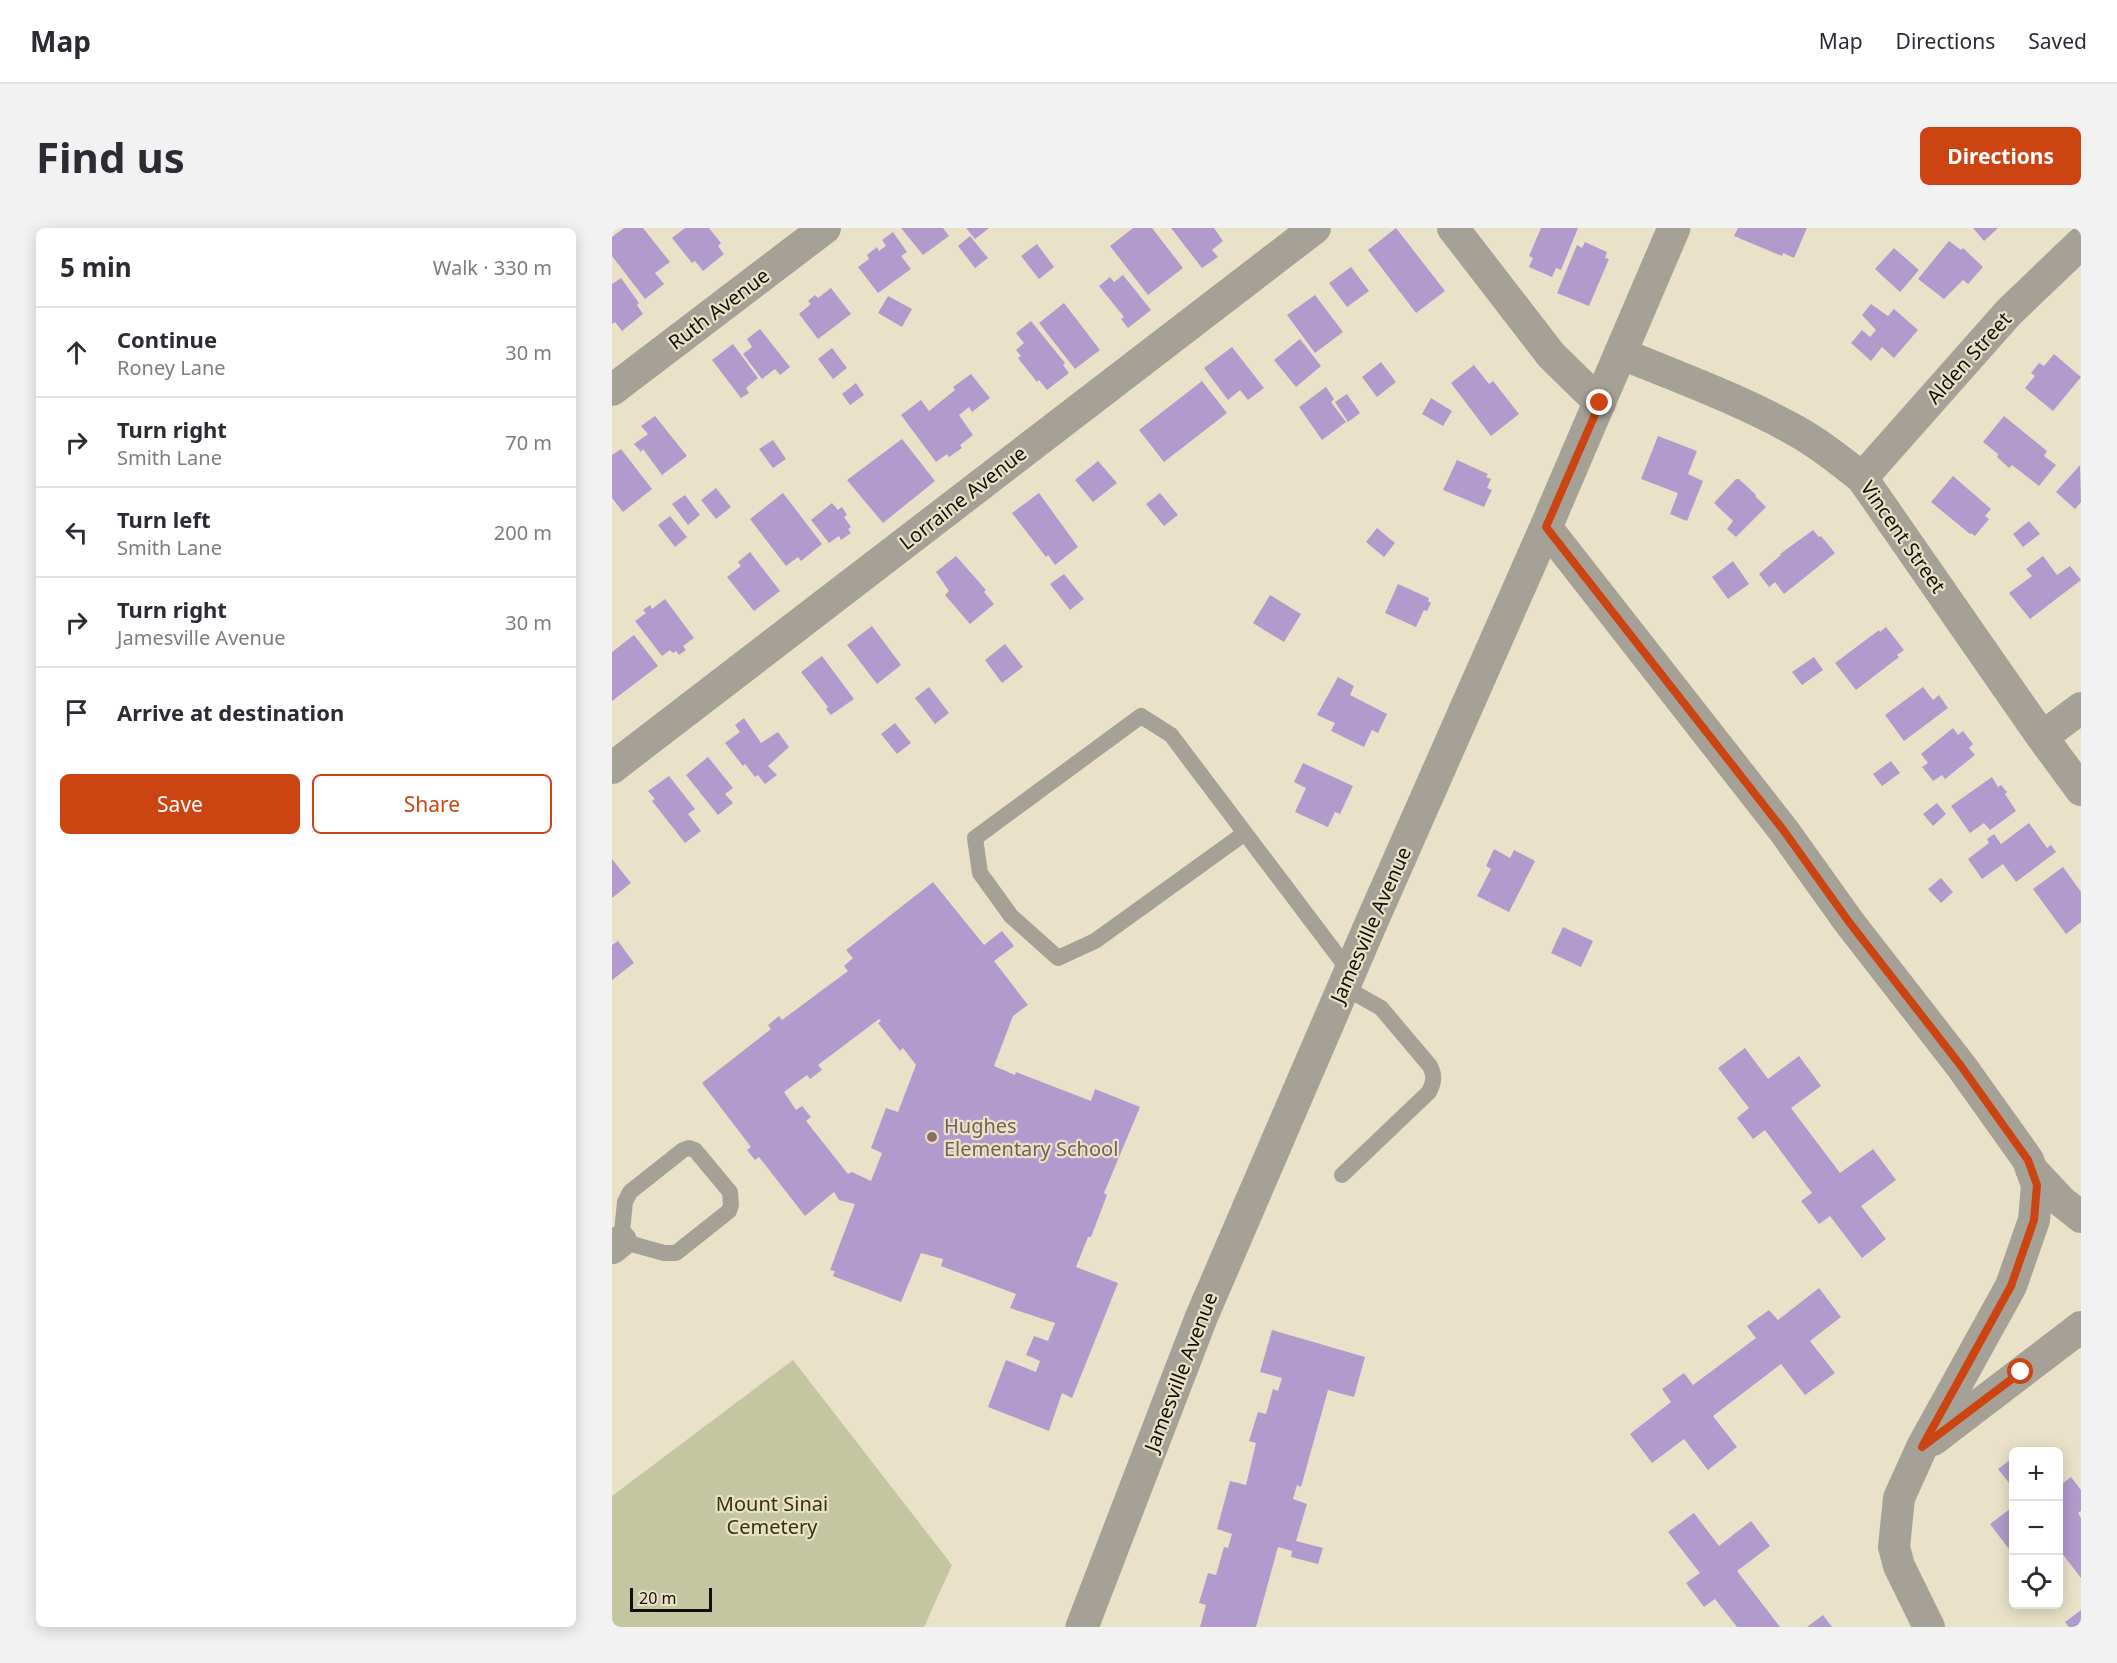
<!DOCTYPE html>
<html lang="en">
<head>
<meta charset="utf-8">
<style>
  body { margin:0; font-family:"Noto Sans",sans-serif; background:#f2f2f3; color:#2b2b33 }
  .controls { position:absolute; right:18px; bottom:18px; display:grid; overflow:hidden; border-radius:9px; box-shadow:0 3px 15px #0003 }
  .controls button { width:54px; height:54px; display:grid; place-items:center; padding:0; border:0; border-bottom:2px solid #e1e1e2; background:#fff; color:#2b2b33; font:30px sans-serif }
  .scale { position:absolute; left:18px; bottom:15px; width:82px; box-sizing:border-box; padding-left:6px; border:3px solid #120f07; border-top:0; font-size:16px; line-height:21px; white-space:nowrap; color:#120f07; -webkit-text-stroke:4px #e9e2c8; paint-order:stroke }
  .stop { position:absolute; width:18px; height:18px; margin:-14px; border:4px solid #cb4411; border-radius:50%; background:#fff }
  .stop.end { background:#cb4411; border-color:#fff; box-shadow:0 2px 6px #0008 }
  .list { margin:0; padding:0; list-style:none }
  h2 { display:flex; justify-content:space-between; align-items:center; height:78px; margin:0; padding:0 24px; font-size:26px }
  h2 small { font-size:20px; font-weight:400; color:#7c7c81 }
  .list li { display:grid; grid-template-columns:39px 1fr auto; gap:18px; align-items:center; box-sizing:border-box; height:90px; padding:0 24px; border-top:2px solid #e1e1e2 }
  .list b { display:block; font-size:22px; white-space:nowrap }
  .list p { margin:0; font-size:20px; white-space:nowrap; color:#7c7c81 }
  .list em { font-size:20px; font-style:normal; color:#7c7c81 }
  .actions { display:flex; gap:12px; padding:18px 24px }
  .actions a { flex:1; padding:14px 0; border:2px solid #cb4411; border-radius:9px; text-align:center; font-size:21px; color:#cb4411 }
  .actions .main { background:#cb4411; color:#fff }
  .icon { flex:none; width:33px; height:33px; fill:none; stroke:currentColor; stroke-width:2; stroke-linecap:round; stroke-linejoin:round }
  .map { position:relative; flex:none; width:1469px; height:1399px; overflow:hidden; border-radius:9px }
  header { display:flex; align-items:center; gap:36px; box-sizing:border-box; height:84px; padding:0 30px; background:#fff; border-bottom:2px solid #e1e1e2 }
  header strong { font-size:28px }
  nav { display:flex; gap:33px; margin-inline-start:auto; font-size:21px }
  .intro { display:flex; align-items:center; justify-content:space-between; box-sizing:border-box; height:144px; padding:0 36px }
  h1 { margin:0; font-size:42px }
  .button { padding:15px 27px; border-radius:9px; background:#cb4411; color:#fff; font-size:21px; font-weight:700 }
  main { display:flex; gap:36px; padding:0 36px }
  aside { flex:1; background:#fff; border-radius:9px; box-shadow:0 3px 15px #0003 }
  .map>svg:first-child { display:block }
  .green { fill:#c3c6a0 }
  .building { fill:#b19bcc; fill-rule:evenodd }
  .lines { fill:none; stroke-linecap:round; stroke-linejoin:round }
  .service { stroke:#a6a197; stroke-width:16 }
  .minor { stroke:#a6a197; stroke-width:32 }
  .tertiary { stroke:#a6a197; stroke-width:33 }
  .route { stroke:#cb4411; stroke-width:8 }
  .education-dot { fill:#8d6e63; stroke:#e9e2c8; stroke-width:2 }
  .labels { text-anchor:middle; stroke-width:4.5; stroke-linejoin:round; paint-order:stroke }
  .street-label { font-size:20px; fill:#120f07; stroke:#e9e2c8 }
  .education-label { font-size:20px; fill:#785e54; stroke:#e9e2c8; text-anchor:start }
  .park-label { font-size:20px; fill:#323407; stroke:#e9e2c8 }
</style>
</head>
<body>
<header>
<strong>Map</strong>
<nav><a>Map</a><a>Directions</a><a>Saved</a></nav>
</header>
<div class="intro"><h1>Find us</h1><a class="button">Directions</a></div>
<main>
<aside>
<h2>5 min<small>Walk · 330 m</small></h2>
<ul class="list">
<li><svg class="icon" aria-label="ahead" viewBox="0 0 24 24"><path d="M12 20V5M6 11l6-6 6 6"/></svg><div><b>Continue</b><p>Roney Lane</p></div><em>30 m</em></li>
<li><svg class="icon" aria-label="right" viewBox="0 0 24 24"><path d="M7 20v-9h11M14 6l5 5-5 5"/></svg><div><b>Turn right</b><p>Smith Lane</p></div><em>70 m</em></li>
<li><svg class="icon" aria-label="left" viewBox="0 0 24 24"><path d="M17 20v-9H6M10 6l-5 5 5 5"/></svg><div><b>Turn left</b><p>Smith Lane</p></div><em>200 m</em></li>
<li><svg class="icon" aria-label="right" viewBox="0 0 24 24"><path d="M7 20v-9h11M14 6l5 5-5 5"/></svg><div><b>Turn right</b><p>Jamesville Avenue</p></div><em>30 m</em></li>
<li><svg class="icon" aria-label="arrive" viewBox="0 0 24 24"><path d="M6 21V4h12l-3 4 3 4H6"/></svg><div><b>Arrive at destination</b></div></li>
</ul>
<div class="actions"><a class="main">Save</a><a>Share</a></div>
</aside>
<div class="map">
<svg width="1469" height="1399" viewBox="0 0 1469 1399">
  <rect width="100%" height="100%" fill="#e9e2c8"/>
  <path class="green" d="M181 1132 340 1337 312 1399H0V1268Z"/>
  <path class="building" d="M12 0H31L58 34 43 45 52 56 33 71 0 28V9Z
    M73 0H97L109 15 106 18 112 26 91 43 83 33 80 35 60 10Z
    M289 0H331L337 8 311 27Z
    M354 0H377L363 11Z
    M521 0H540L571 40 536 67 498 18Z
    M559 0H602L611 13 600 22 606 29 590 40Z
    M784 0 833 63 804 85 756 22Z
    M929 0H966L949 42 944 40 940 49 917 39 921 30 917 28Z
    M1126 0H1195L1182 30 1171 25 1170 28 1122 8Z
    M1361 0H1386L1372 13Z
    M281 4 295 24 289 28 299 41 266 65 246 39 257 31 255 27 265 19 267 23 274 18 270 12Z
    M358 8 376 30 363 40 346 18Z
    M1337 13 1349 22 1351 20 1371 39 1356 56 1351 52 1332 71 1306 51Z
    M973 14 995 24 993 30 997 31 977 78 945 65 965 17 970 20Z
    M425 16 442 39 427 51 409 28Z
    M1282 20 1307 42 1288 64 1263 41Z
    M739 39 757 63 735 79 717 55Z
    M511 47 539 82 516 100 509 91 512 89 487 58 498 49 502 54Z
    M9 50 27 75 25 77 31 86 10 103 3 94 0 96V56Z
    M219 60 239 86 206 111 187 86 199 76 196 73 203 67 206 70Z
    M703 67 731 104 703 125 675 87Z
    M276 68 300 81 290 99 266 85Z
    M452 75 488 122 463 141 427 95Z
    M1259 76 1276 88 1282 81 1306 102 1282 130 1270 119 1259 133 1239 115 1250 102 1258 109 1264 102 1250 87Z
    M419 93 453 135 451 137 457 145 435 162 427 152 425 154 406 130 409 128 404 122 412 115 404 105Z
    M148 101 178 139 168 147 163 141 150 151 131 126 140 119 135 111Z
    M688 111 709 138 684 159 662 132Z
    M121 116 146 150 134 160 137 165 129 170 100 132Z
    M620 119 652 160 636 172 628 162 616 172 592 140Z
    M220 120 235 140 221 151 206 131Z
    M1442 126 1469 149 1441 183 1413 160 1423 148 1419 145 1427 135 1432 138Z
    M769 134 784 154 765 169 750 149Z
    M862 137 877 156 881 153 907 186 879 208 839 155Z
    M359 146 378 170 360 184 357 179 347 187 361 207 348 217 350 220 337 229 335 226 324 234 289 187 309 172 317 183 343 162 341 159Z
    M590 153 615 185 552 234 527 202Z
    M244 155 252 167 238 177 230 166Z
    M714 159 722 171 719 174 734 194 710 212 687 179Z
    M735 166 748 185 736 194 723 174Z
    M819 170 840 183 831 198 810 186Z
    M43 188 75 228 50 247 31 221 29 224 22 216 36 206 29 198Z
    M1392 188 1435 223 1432 228 1444 237 1427 258 1400 237 1397 240 1385 229 1386 226 1371 214Z
    M1046 208 1085 223 1076 246 1091 253 1075 293 1058 286 1066 265 1029 251Z
    M290 211 323 253 271 295 235 252Z
    M161 212 174 231 161 240 147 221Z
    M9 221 40 261 11 284 0 270V227Z
    M845 232 876 246 874 249 879 251 875 260 880 262 872 279 831 262Z
    M486 233 505 255 481 274 463 252Z
    M1468 237 1469 274 1463 281 1444 264Z
    M1341 248 1379 281 1373 288 1377 291 1363 308 1359 305 1358 306 1319 274Z
    M1124 251H1127L1144 267 1143 268 1154 279 1124 309 1115 301 1121 293 1102 275Z
    M104 260 119 279 104 291 89 272Z
    M171 265 210 316 189 333 186 329 174 338 138 291Z
    M427 265 466 319 443 337 436 327 434 329 400 285Z
    M548 265 566 287 552 298 534 276Z
    M73 267 88 287 76 297 60 276Z
    M220 275 226 282 230 279 235 287 232 289 239 299 236 301 239 305 229 312 227 308 217 315 199 292Z
    M58 288 75 309 63 319 46 297Z
    M1417 293 1428 306 1411 319 1401 306Z
    M765 300 783 315 772 329 754 314Z
    M1201 302 1207 309 1209 308 1223 325 1172 366 1163 354 1157 359 1147 346 1169 327 1168 326Z
    M138 324 168 363 142 383 115 349 129 338 126 334Z
    M344 328 374 362 372 364 382 376 358 396 333 367 337 363 324 344Z
    M1431 328 1445 347 1458 338 1469 352 1418 391 1397 365 1420 348 1414 341Z
    M1121 333 1137 356 1116 371 1100 349Z
    M452 346 472 371 458 382 438 356Z
    M786 356 817 370 816 373 819 375 815 383 812 382 804 399 773 385Z
    M658 367 689 386 672 414 641 395Z
    M53 371 82 410 71 418 74 422 67 427 64 423 61 425 58 422 50 428 23 393 34 385 31 382 38 377 40 381Z
    M260 398 289 437 265 456 235 417Z
    M1274 399 1292 422 1285 427 1287 429 1244 462 1223 435 1267 402 1268 404Z
    M22 407 46 438 0 473V424Z
    M393 416 411 439 390 455 373 432Z
    M210 428 242 471 219 487 214 481 216 479 189 444Z
    M1202 429 1211 442 1190 457 1180 444Z
    M726 449 742 458 738 467 775 486 766 505 760 502 752 519 719 503 723 495 705 487Z
    M317 459 337 485 323 496 303 470Z
    M1311 459 1321 472 1327 467 1336 480 1292 513 1273 487Z
    M132 490 149 515 166 504 177 519 156 538 165 547 153 556 146 547 143 549 133 536 131 538 113 515 128 504 123 497Z
    M283 495 299 515 285 526 269 506Z
    M1341 500 1346 507 1351 503 1361 516 1357 520 1363 527 1333 551 1330 547 1321 553 1310 539 1316 535 1309 526Z
    M96 529 121 560 113 566 121 575 106 587 74 547Z
    M1279 533 1288 545 1270 558 1261 546Z
    M691 535 741 558 728 586 723 584 716 599 683 584 694 560 682 554Z
    M57 548 83 581 76 586 89 603 73 615 40 573 43 571 36 563Z
    M1380 549 1386 559 1389 557 1395 564 1393 566 1404 583 1378 602 1372 595 1358 605 1339 578Z
    M1325 575 1334 586 1321 598 1311 586Z
    M1417 595 1435 620 1439 617 1444 624 1404 654 1391 636 1370 651 1356 631 1377 615 1375 611 1382 606 1389 616Z
    M882 621 898 630 902 622 923 633 897 684 865 668 879 641 874 638Z
    M0 631 19 655 0 670Z
    M1451 639 1469 664V694L1454 706 1421 661Z
    M1329 650 1341 664 1329 675 1316 661Z
    M321 654 372 717 390 703 402 718 382 733 416 777 401 788 382 838 403 847 404 844 479 873 483 861 528 879 492 965 495 967 479 1009H476L464 1039 506 1055 460 1170 450 1165 437 1203 376 1179 394 1132 424 1144 428 1133 414 1127 422 1108 436 1113 443 1095 398 1080 404 1066 329 1038 331 1031 309 1025 289 1074 221 1048 223 1043 218 1042 243 976 227 972 222 964 193 988 147 929 143 932 135 922 139 919 90 855 159 801 156 797 167 788 170 792 236 743 232 738 241 730 234 722ZM267 791 269 793 266 795 288 823 291 820 304 837 286 884 274 880 259 920 270 925 259 953 240 944 236 946 194 893 199 889 190 878 184 882 172 864 195 847 198 851 210 842 206 837Z
    M951 699 981 713 969 739 939 725Z
    M6 713 22 735 0 752V717Z
    M1133 820 1156 851 1187 828 1209 858 1179 880 1228 945 1261 921 1284 952 1249 978 1274 1011 1250 1030 1218 988 1207 996 1189 973 1200 965 1153 902 1141 911 1125 890 1137 880 1106 840Z
    M1207 1060 1229 1089 1198 1113 1223 1145 1193 1167 1169 1136 1101 1188 1125 1219 1096 1242 1072 1211 1040 1235 1018 1206 1059 1174 1050 1161 1072 1145 1081 1157 1144 1110 1135 1098 1157 1082 1166 1092Z
    M660 1102 753 1129 742 1169 716 1162 689 1259 685 1257 681 1271 695 1276 684 1313 711 1320 706 1336 679 1329 680 1323 666 1319 644 1399H588L594 1377 587 1375 596 1345 604 1347 612 1319 616 1320 620 1306 605 1301 618 1253 634 1257 644 1215 637 1213 646 1184 654 1186 661 1161 666 1163 670 1150 648 1144Z
    M1402 1229V1261L1386 1241Z
    M1459 1249 1469 1262V1283L1466 1285 1469 1290V1350L1446 1320V1259Z
    M1402 1278V1324L1400 1325 1378 1296Z
    M1082 1285 1107 1318 1139 1293 1158 1318 1125 1343 1168 1399H1125L1103 1371 1092 1379 1074 1355 1088 1345 1056 1304Z
    M1469 1382V1399H1457L1453 1394Z
    M1211 1387 1220 1399H1195Z"/>
  <g class="lines">
    <path class="service" d="M633 605 483 713 446 730 399 688 368 645 363 610 529 488 559 507 738 744
      M77 920 83 922 118 964 119 977 117 983 64 1025H52L9 1013 13 974 18 964 71 922Z
      M730 947 817 864C822 854 823 848 818 838L769 780 732 759"/>
    <path class="minor" d="M841 0 939 127 988 175
      M1008 125C1068 150 1130 172 1186 204 1209 217 1229 233 1250 250L1430 509 1469 562
      M0 162 213 0
      M1250 250 1397 84 1469 15
      M934 299 1172 603 1237 694 1349 838 1416 932 1425 957 1422 992 1399 1058 1310 1219 1287 1270 1282 1319 1287 1338 1317 1399
      M1430 509 1469 480
      M0 540 703 0
      M1419 941 1449 973 1469 989
      M0 1020 9 1013
      M1321 1212 1469 1099"/>
    <path class="tertiary" d="M470 1399 589 1090 757 700 934 299 1062 0"/>
  </g>
  <g class="lines">
    <path class="route" d="M988 175 934 299 1172 603 1237 694 1349 838 1416 932 1425 957 1422 992 1399 1058 1310 1219 1409 1144"/>
  </g>
  <circle class="education-dot" cx="320" cy="909" r="6"/>
  <g class="labels">
    <g class="street-label">
      <text transform="translate(107 81) rotate(-37)" y="7">Ruth Avenue</text>
      <text transform="translate(1357 130) rotate(-48)" y="7">Alden Street</text>
      <text transform="translate(351 270) rotate(-38)" y="7">Lorraine Avenue</text>
      <text transform="translate(1291 309) rotate(55)" y="7">Vincent Street</text>
      <text transform="translate(759 697) rotate(-66)" y="7">Jamesville Avenue</text>
      <text transform="translate(569 1144) rotate(-69)" y="7">Jamesville Avenue</text>
    </g>
    <g class="education-label">
      <text x="332" y="905">Hughes<tspan x="332" dy="23">Elementary School</tspan></text>
    </g>
    <g class="park-label">
      <text x="160" y="1283">Mount Sinai<tspan x="160" dy="23">Cemetery</tspan></text>
    </g>
  </g>
</svg>
<div class="controls">
<button>+</button>
<button>−</button>
<button><svg class="icon" aria-label="locate" viewBox="0 0 24 24"><circle cx="12" cy="12" r="6"/><path d="M12 2v4M12 18v4M2 12h4M18 12h4"/></svg></button>
</div>
<div class="scale">20 m</div>
<div class="stop" style="left:1409px;top:1144px"></div>
<div class="stop end" style="left:988px;top:175px"></div>
</div>
</main>
</body>
</html>
